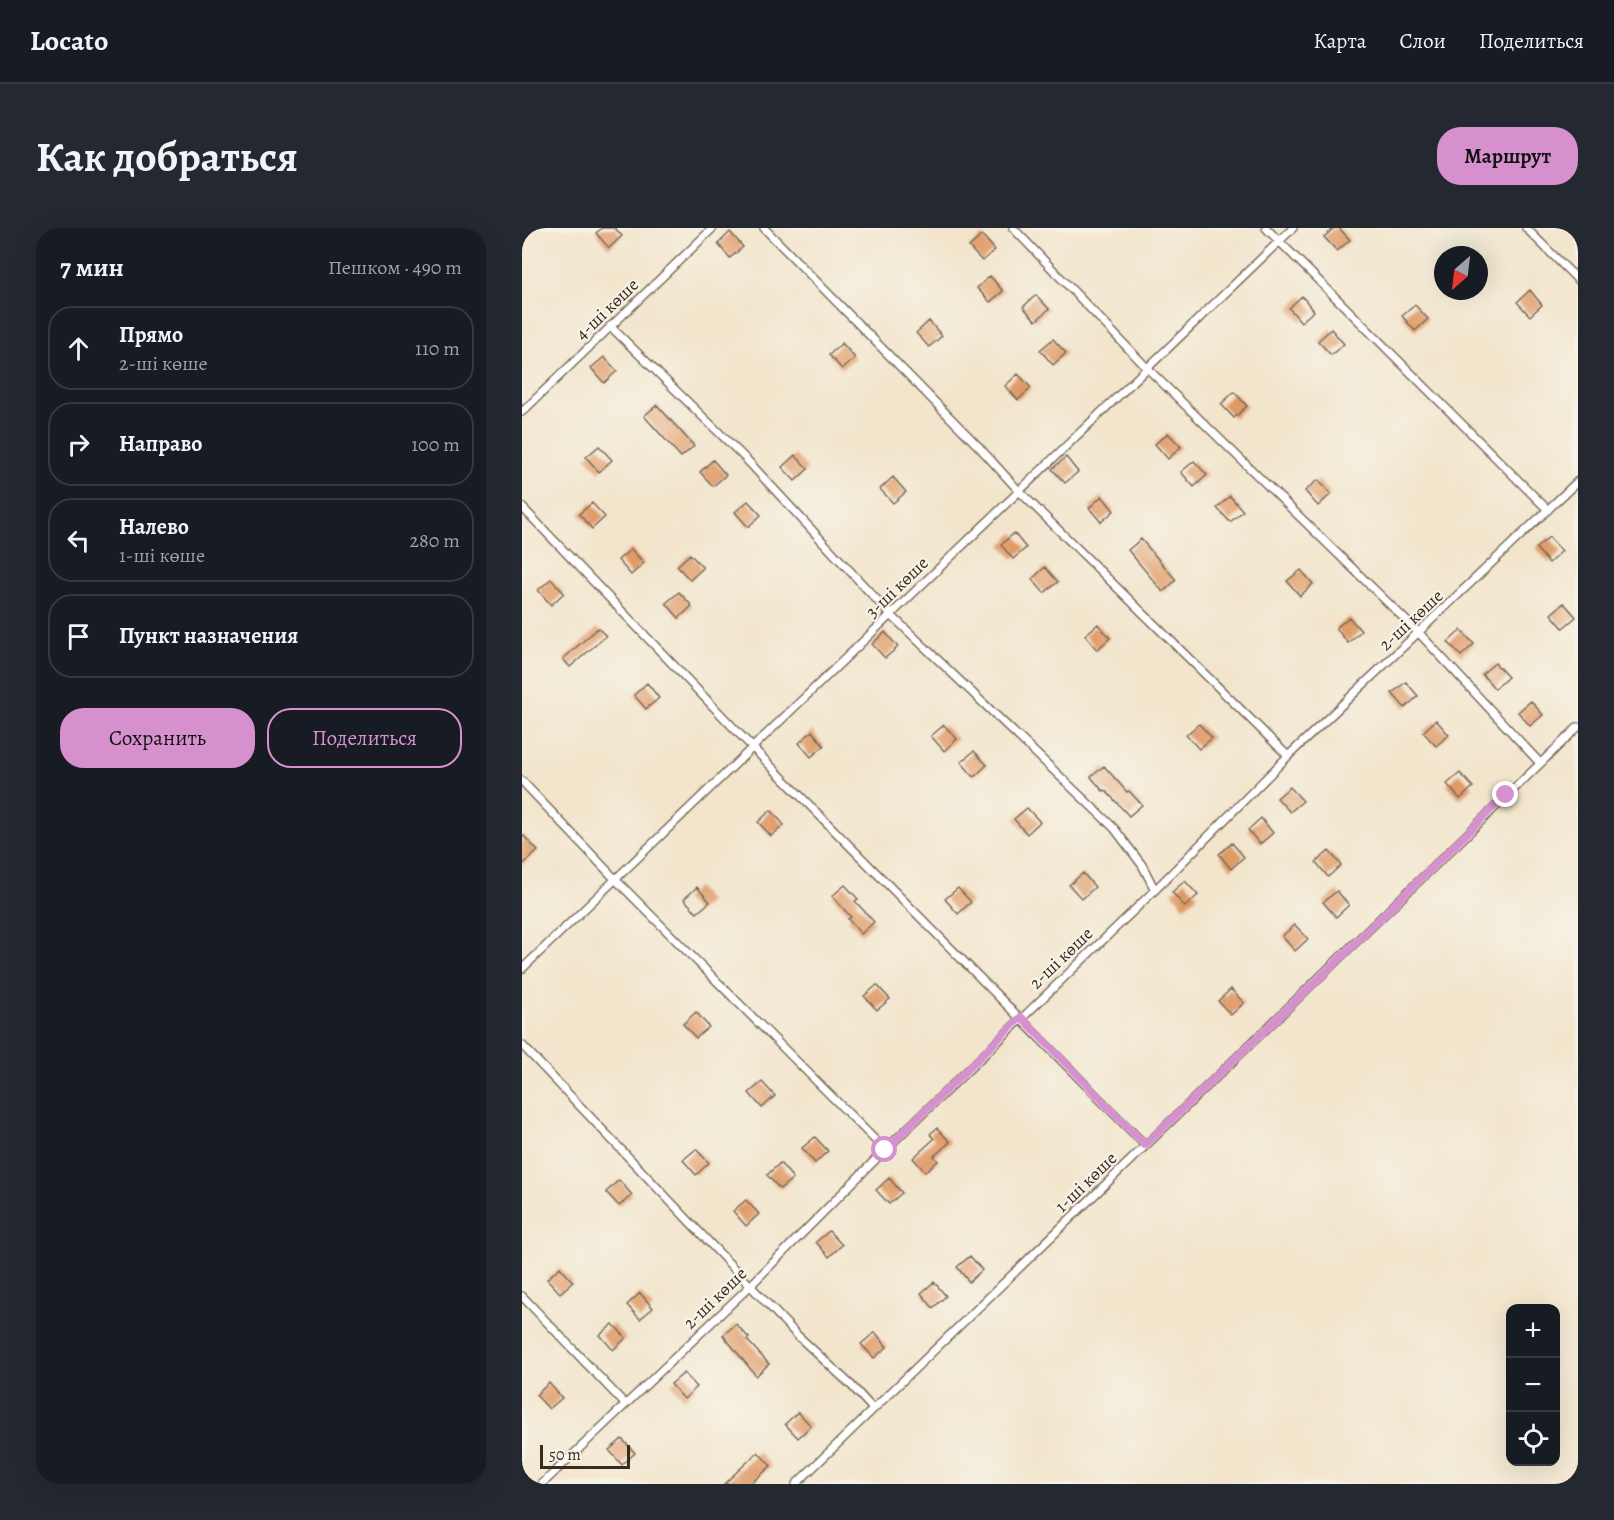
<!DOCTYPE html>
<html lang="ru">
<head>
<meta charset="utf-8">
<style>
  body { margin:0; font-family:Alegreya,serif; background:#242831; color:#f1f3f6 }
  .controls { position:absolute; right:18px; bottom:18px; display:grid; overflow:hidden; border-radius:12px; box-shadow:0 6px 24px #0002 }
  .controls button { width:54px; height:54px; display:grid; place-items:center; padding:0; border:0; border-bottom:2px solid #363941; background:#171b24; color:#f1f3f6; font:30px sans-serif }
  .compass { position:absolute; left:912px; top:18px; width:54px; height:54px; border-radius:50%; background:#171b24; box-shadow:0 6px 24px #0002; rotate:208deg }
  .scale { position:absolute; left:18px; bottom:15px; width:90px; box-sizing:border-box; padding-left:6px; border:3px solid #3b2a1e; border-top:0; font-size:16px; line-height:21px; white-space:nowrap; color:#3b2a1e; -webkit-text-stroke:4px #f7f3e8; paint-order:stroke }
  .stop { position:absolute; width:18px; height:18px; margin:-14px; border:4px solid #d690ce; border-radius:50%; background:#fff }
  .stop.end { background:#d690ce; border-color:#fff; box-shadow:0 2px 6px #0008 }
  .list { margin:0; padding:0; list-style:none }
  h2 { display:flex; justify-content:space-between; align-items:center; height:78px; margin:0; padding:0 24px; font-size:26px }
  h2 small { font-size:20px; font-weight:400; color:#9ea1a6 }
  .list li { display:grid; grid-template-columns:39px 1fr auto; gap:18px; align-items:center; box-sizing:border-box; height:84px; margin:0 12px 12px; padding:0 12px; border:2px solid #363941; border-radius:24px }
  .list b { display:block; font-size:22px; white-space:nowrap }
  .list p { margin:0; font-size:20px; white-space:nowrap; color:#9ea1a6 }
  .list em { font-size:20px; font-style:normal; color:#9ea1a6 }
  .actions { display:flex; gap:12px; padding:18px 24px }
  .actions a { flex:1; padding:14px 0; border:2px solid #d690ce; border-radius:24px; text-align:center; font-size:21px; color:#d690ce }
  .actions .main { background:#d690ce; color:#111 }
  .icon { flex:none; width:33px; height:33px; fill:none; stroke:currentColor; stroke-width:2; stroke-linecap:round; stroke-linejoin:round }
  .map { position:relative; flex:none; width:1056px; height:1256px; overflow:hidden; border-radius:24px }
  header { display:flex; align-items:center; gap:36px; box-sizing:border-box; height:84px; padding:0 30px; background:#171b24; border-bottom:2px solid #363941 }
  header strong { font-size:28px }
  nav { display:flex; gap:33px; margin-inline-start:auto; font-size:21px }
  .intro { display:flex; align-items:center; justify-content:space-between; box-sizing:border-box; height:144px; padding:0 36px }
  h1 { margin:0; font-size:42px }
  .button { padding:15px 27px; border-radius:24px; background:#d690ce; color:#111; font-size:21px; font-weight:700 }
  main { display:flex; gap:36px; padding:0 36px }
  aside { flex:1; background:#171b24; border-radius:24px; box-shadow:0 6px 24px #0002 }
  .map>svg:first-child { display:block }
  .building { fill:#e09a65 }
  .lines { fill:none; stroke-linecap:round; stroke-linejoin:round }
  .service-casing { stroke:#7b6b5b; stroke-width:10 }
  .service { stroke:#fff; stroke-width:7 }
  .route { stroke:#d690ce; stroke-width:8 }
  .labels { text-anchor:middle; stroke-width:4.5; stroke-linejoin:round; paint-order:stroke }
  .street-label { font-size:18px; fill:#3b2a1e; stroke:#f7f3e8 }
</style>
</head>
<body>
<header>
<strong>Locato</strong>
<nav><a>Карта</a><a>Слои</a><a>Поделиться</a></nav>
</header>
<div class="intro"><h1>Как добраться</h1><a class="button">Маршрут</a></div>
<main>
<aside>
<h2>7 мин<small>Пешком · 490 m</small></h2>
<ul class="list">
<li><svg class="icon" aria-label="ahead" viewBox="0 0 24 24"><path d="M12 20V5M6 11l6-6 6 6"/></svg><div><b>Прямо</b><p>2-ші көше</p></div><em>110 m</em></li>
<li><svg class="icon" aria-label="right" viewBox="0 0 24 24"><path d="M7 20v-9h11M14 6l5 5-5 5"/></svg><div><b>Направо</b></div><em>100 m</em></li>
<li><svg class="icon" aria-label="left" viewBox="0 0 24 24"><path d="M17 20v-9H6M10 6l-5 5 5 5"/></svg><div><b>Налево</b><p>1-ші көше</p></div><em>280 m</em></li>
<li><svg class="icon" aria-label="arrive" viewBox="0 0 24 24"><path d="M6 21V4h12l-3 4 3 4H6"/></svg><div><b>Пункт назначения</b></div></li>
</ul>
<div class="actions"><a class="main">Сохранить</a><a>Поделиться</a></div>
</aside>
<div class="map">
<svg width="1056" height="1256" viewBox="0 0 1056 1256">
  <rect width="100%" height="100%" fill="#f7f3e8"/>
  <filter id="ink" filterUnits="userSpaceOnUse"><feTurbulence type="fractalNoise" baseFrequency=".0167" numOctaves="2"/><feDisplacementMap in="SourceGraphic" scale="12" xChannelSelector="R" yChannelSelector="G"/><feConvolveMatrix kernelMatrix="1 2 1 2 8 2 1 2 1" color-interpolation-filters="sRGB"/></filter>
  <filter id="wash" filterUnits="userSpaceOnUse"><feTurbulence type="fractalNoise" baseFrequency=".008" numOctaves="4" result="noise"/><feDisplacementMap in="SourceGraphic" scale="24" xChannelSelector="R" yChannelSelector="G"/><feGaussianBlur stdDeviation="1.35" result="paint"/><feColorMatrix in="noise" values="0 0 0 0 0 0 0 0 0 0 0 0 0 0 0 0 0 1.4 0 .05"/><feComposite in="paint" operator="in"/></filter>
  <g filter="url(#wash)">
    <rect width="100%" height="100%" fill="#f2e5cc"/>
    <g id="blocks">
      <path class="building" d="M80 0H93L100 8 87 20 74 5Z
        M812 0H817L828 12 815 23 802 9Z
        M208 4 221 19 208 30 196 16Z
        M460 7 473 22 460 33 447 19Z
        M468 48 481 63 468 74 455 60Z
        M1008 62 1020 77 1008 88 995 74Z
        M514 67 527 81 514 93 501 79Z
        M780 68 792 83 779 94 767 80Z
        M893 77 906 91 893 103 880 88Z
        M407 93 420 108 407 119 394 105Z
        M809 101 822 116 809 127 796 113Z
        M531 111 544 125 531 137 518 122Z
        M320 115 333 130 320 141 307 127Z
        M82 129 95 143 82 155 69 140Z
        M496 146 509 160 496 172 483 158Z
        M712 164 725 178 712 190 699 176Z
        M135 177 172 218 159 229 122 188Z
        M646 205 659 219 646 231 633 216Z
        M77 218 90 232 77 244 64 229Z
        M273 227 286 241 273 253 260 239Z
        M544 229 556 244 543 255 530 241Z
        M191 232 204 247 191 258 178 244Z
        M672 233 685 247 672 259 659 244Z
        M371 249 384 264 371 275 358 261Z
        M796 252 809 266 796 278 783 263Z
        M580 268 592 283 579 294 567 280Z
        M708 268 721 283 708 294 695 280Z
        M226 273 239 287 226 299 213 284Z
        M70 275 83 289 70 301 57 286Z
        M492 305 504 320 491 331 479 317Z
        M1027 309 1040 323 1027 335 1014 320Z
        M619 311 654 352 641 364 606 322Z
        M109 321 122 335 109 347 96 332Z
        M168 326 181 340 168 352 155 338Z
        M523 339 536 354 522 365 510 351Z
        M779 342 791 356 778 368 765 353Z
        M29 351 42 365 29 377 16 362Z
        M157 364 170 378 157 390 144 375Z
        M1042 375 1054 389 1041 400 1029 386Z
        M827 389 839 403 826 415 814 400Z
        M576 396 588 410 575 422 563 407Z
        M76 400 84 408 48 439 41 431Z
        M939 402 952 416 939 428 926 414Z
        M363 404 376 419 363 430 350 416Z
        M973 435 986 449 973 461 960 446Z
        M884 454 896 468 883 480 870 465Z
        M125 455 137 470 124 481 112 467Z
        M1009 473 1021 487 1008 498 996 484Z
        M914 492 927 507 914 518 901 504Z
        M677 496 690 510 677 521 664 507Z
        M422 497 435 511 422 523 409 508Z
        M290 503 302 518 289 529 277 515Z
        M452 523 465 537 452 549 439 534Z
        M582 538 605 564 607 563 620 577 607 588 583 562 581 563 569 549Z
        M938 545 951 559 938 571 925 556Z
        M768 559 781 573 768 584 755 570Z
        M505 580 518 594 505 606 492 591Z
        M249 582 262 597 249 608 236 594Z
        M739 590 751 605 738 616 726 602Z
        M0 606 16 623 0 637Z
        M710 615 722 629 709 641 697 626Z
        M807 623 819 637 806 649 794 634Z
        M561 645 573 659 560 671 547 657Z
        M663 653 676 667 663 679 650 664Z
        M323 657 336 671 333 673 352 694 339 706 326 691 329 689 310 668Z
        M175 659 188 674 175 685 162 671Z
        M436 660 449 674 436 686 423 671Z
        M815 663 827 677 814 689 801 674Z
        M773 697 786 711 773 723 760 708Z
        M355 757 368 771 355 782 342 768Z
        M709 761 722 775 709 787 696 773Z
        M174 784 187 799 174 810 161 796Z
        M240 854 253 868 240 880 227 865Z
        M415 900 428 914 412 928 416 933 403 944 391 930 412 911 408 906Z
        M293 909 306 923 293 935 280 920Z
        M174 921 187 935 174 947 161 932Z
        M258 935 271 950 258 961 245 947Z
        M367 950 380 965 367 976 354 962Z
        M97 952 110 967 97 978 84 964Z
        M224 972 237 986 224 998 211 983Z
        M307 1003 320 1017 307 1029 294 1014Z
        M448 1028 460 1042 447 1054 435 1039Z
        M38 1039 51 1054 38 1065 25 1051Z
        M412 1054 424 1068 411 1080 399 1065Z
        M118 1065 131 1080 118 1091 105 1077Z
        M91 1096 104 1110 91 1122 78 1107Z
        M214 1096 227 1110 225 1112 247 1136 234 1148 201 1107Z
        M353 1104 365 1119 352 1130 339 1116Z
        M162 1145 175 1159 162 1171 149 1156Z
        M27 1155 40 1170 27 1181 14 1167Z
        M276 1184 289 1198 276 1210 263 1196Z
        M100 1211 113 1225 100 1237 87 1222Z
        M236 1224 249 1238 228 1256H202Z"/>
    </g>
  </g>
  <g filter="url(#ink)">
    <use href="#blocks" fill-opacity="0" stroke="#7b6b5b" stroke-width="1.5"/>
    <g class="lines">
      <g class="service-casing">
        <path id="service" d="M242 0 458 220 497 263 766 528
          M491 0 626 141 897 405 1018 535
          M744 0 1026 282
          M1004 0 1056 52
          M88 98 224 231 368 386 592 600 620 637 633 662
          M0 184 191 0
          M0 279 231 520 623 917
          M0 553 94 652 363 922
          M0 741 771 0
          M0 817 275 1107 329 1157 351 1181
          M0 1068 103 1176
          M20 1256 228 1058 363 922 633 662 766 528 1056 253
          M274 1256 1056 499"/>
      </g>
      <use href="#service" class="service"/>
    </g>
  </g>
  <g class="lines" filter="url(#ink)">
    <path class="route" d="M363 922 499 789 623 917 807 741 984 567"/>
  </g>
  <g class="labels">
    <g class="street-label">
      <text transform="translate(85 81) rotate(-44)" y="6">4-ші көше</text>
      <text transform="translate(375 359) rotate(-44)" y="6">3-ші көше</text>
      <text transform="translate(889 392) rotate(-43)" y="6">2-ші көше</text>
      <text transform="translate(539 730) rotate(-44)" y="6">2-ші көше</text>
      <text transform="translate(564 954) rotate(-44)" y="6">1-ші көше</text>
      <text transform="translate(193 1070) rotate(-44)" y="6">2-ші көше</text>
    </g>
  </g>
</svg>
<div class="controls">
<button>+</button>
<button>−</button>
<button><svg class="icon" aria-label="locate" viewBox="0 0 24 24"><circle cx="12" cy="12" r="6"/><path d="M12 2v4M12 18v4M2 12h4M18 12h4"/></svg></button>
</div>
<svg class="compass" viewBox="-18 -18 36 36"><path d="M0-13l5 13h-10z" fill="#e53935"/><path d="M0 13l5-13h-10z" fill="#9ea1a6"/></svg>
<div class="scale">50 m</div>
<div class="stop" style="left:363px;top:922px"></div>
<div class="stop end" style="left:984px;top:567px"></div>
</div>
</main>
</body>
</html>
